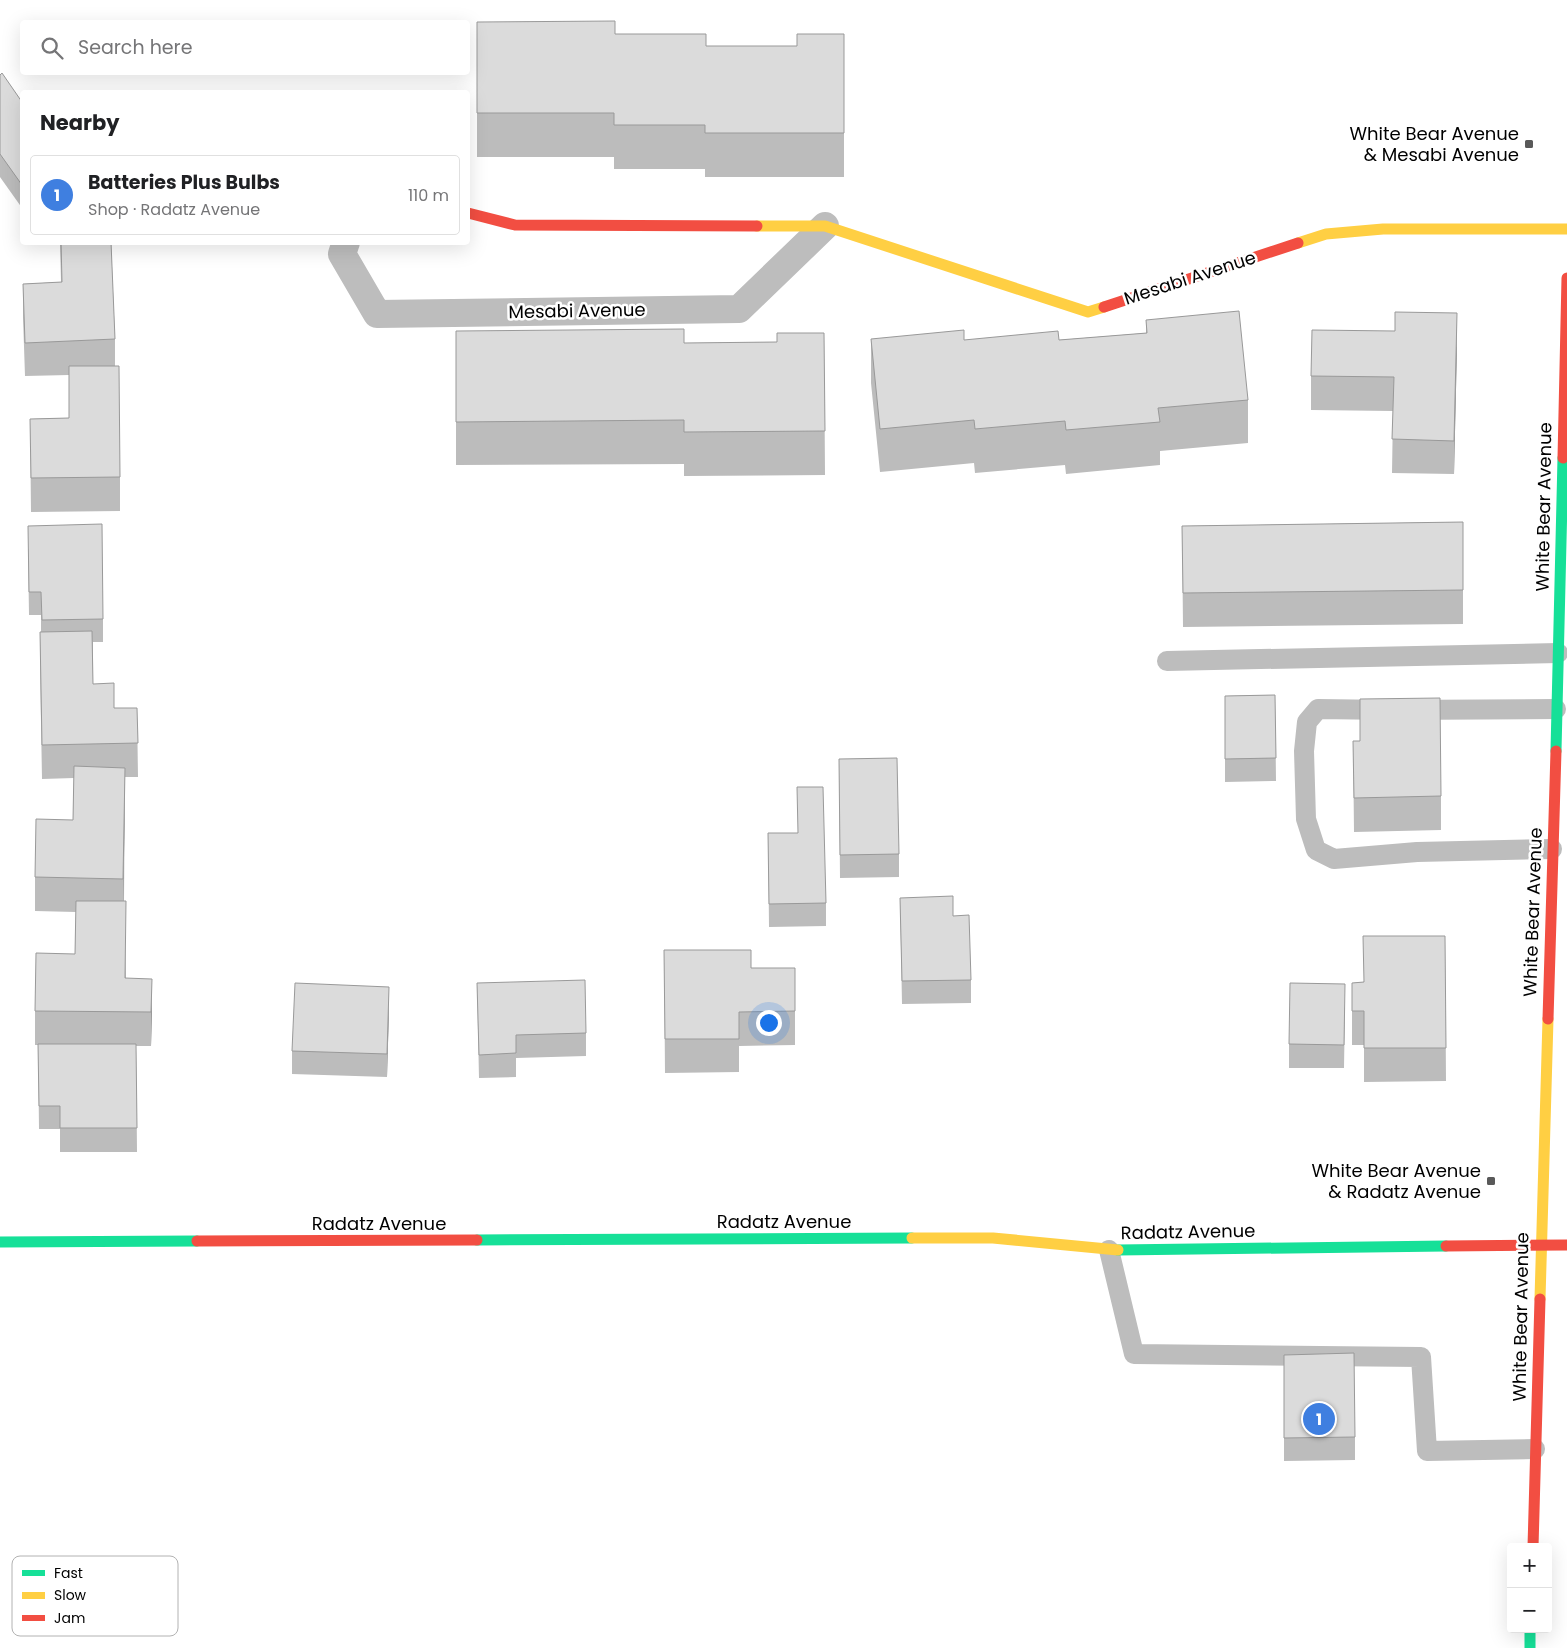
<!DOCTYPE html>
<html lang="en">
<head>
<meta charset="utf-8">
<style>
  body { margin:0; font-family:Poppins,sans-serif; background:#f6f6f6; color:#202124 }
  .controls { position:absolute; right:15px; bottom:15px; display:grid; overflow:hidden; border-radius:5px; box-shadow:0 5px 20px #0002 }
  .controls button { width:45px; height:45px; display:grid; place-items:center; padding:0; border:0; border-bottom:1px solid #e0e0e0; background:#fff; color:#202124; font:25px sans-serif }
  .you { position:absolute; left:768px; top:1022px; width:18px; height:18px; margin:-12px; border:4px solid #fff; border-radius:50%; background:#1a73e8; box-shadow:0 0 0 8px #1a73e833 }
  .badge { display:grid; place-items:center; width:32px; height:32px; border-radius:50%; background:#2563eb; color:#fff; font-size:16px; font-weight:700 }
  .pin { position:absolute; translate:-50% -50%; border:2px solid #fff; box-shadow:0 1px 5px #0006 }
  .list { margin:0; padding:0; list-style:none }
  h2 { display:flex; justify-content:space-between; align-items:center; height:65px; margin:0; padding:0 20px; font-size:21px }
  h2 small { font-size:16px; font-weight:400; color:#757577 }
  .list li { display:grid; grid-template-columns:32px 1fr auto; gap:15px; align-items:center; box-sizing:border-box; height:80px; margin:0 10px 10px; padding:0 10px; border:1px solid #e0e0e0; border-radius:5px }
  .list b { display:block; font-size:19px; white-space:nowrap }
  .list p { margin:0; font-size:16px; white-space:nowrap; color:#757577 }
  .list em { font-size:16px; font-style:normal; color:#757577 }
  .icon { flex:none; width:28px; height:28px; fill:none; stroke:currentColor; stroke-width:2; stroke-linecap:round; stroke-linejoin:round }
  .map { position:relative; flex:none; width:1567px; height:1648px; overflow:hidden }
  .search { position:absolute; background:#fff; box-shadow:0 5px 20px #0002; left:20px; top:20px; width:450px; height:55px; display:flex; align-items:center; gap:12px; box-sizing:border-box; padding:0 18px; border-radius:5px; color:#757577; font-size:19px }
  .panel { position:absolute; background:#fff; box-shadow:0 5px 20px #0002; left:20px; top:90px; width:450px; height:155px; border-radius:5px }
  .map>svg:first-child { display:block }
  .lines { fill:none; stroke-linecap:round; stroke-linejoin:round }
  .lane { stroke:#bdbdbd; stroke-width:20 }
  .street { stroke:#bdbdbd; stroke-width:28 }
  .fast { stroke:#16e098; stroke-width:11 }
  .slow { stroke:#ffcf43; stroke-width:11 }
  .jam { stroke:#f24e42; stroke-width:11 }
  .wall { fill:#bcbcbc }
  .shaded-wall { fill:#999 }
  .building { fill:#dbdbdb; stroke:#999 }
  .poi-dot { fill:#595959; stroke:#fff; stroke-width:2 }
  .labels { text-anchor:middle; stroke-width:5; stroke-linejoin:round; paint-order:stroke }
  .poi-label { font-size:18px; fill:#000; stroke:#fff; text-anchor:end }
  .street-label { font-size:18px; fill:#000; stroke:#fff }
  .key { fill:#fff; stroke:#b2b2b2; stroke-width:1 }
  .key-label { font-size:14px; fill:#000 }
</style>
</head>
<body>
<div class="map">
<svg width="1567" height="1648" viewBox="0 0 1567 1648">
  <rect width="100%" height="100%" fill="#fff"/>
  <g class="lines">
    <path class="lane" d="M1167 661 1558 653
      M1552 849 1417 852 1334 859 1316 850 1306 819 1304 751 1307 722 1318 709 1391 710 1556 709
      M1109 1250 1134 1354 1421 1357 1427 1451 1535 1449"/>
    <path class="street" d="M346 242 342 254 377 314 739 309 825 226"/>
    <path class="fast" d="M1556 751 1563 458
      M477 1240 912 1238
      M0 1242 197 1241
      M1118 1250 1446 1246
      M1530 1629V1648"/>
    <path class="slow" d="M757 226H825L1088 312 1104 307
      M1298 243 1326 234 1383 229H1567
      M912 1238H993L1118 1250
      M1540 1299 1548 1019"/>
    <path class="jam" d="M468 213 515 225 757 226
      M1104 307 1298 243
      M1563 458 1567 278
      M1548 1019 1556 751
      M197 1241 477 1240
      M1446 1246 1567 1245
      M1533 1547 1540 1299"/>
  </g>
  <path class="wall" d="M477 22 615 34 706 46H797L844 34V177H705V169H614V157H477Z
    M0 75 22 102V208L0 177Z
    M60 242H111L115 339V366L120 477V511L31 512 30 419 69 418V375L25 376 23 317V284L61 282Z
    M1146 320 1248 400V443L1160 451V465L1066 474 1065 465 975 473 974 463 880 472 871 383V339L964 340H1059L1146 333Z
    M456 331 684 343 777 342 824 333 825 475 684 476V464L456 465Z
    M1395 331 1457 347 1454 474 1392 473 1393 411 1311 410V376Z
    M1463 522V624L1183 627 1182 526Z
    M28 549 103 619V642H93V684L114 708H137L138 777H125L124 901 126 978 152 1013 151 1046H136L137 1152H60V1129H39L38 1045H35V1011L75 954 76 912 35 911V877L73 820 74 778 42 779 40 665V632H41V615H29Z
    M1275 695 1276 781 1225 782V696Z
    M1360 699 1441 796V830L1354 832 1353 741H1360Z
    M839 759 899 854V877L840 878Z
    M768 833 826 903V926L769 927Z
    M900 898 953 916 971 980V1003L902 1004Z
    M1445 936 1446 1081 1364 1082V1045H1352V983L1363 982Z
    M664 950 751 968H795V1045L739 1046V1072L665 1073Z
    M477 983 586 1033V1056L516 1058V1077L479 1078Z
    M1345 1007 1344 1068H1289V1044Z
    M389 1010 387 1077 292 1074V1051Z
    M1284 1355 1355 1437V1460L1284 1461Z"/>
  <path class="shaded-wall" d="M1457 313V347L1454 474V441Z
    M125 768V802L123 913V879Z
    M152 979V1013L151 1046V1012Z
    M389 987V1010L387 1077V1054Z"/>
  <path class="building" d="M615 21V34H706V46H797V34H844V133H705V125H614V113H477V22Z
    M2 73 22 102V185L0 154V75Z
    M61 242H111L115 339 25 343 23 284 62 282Z
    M1239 311 1248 400 1158 408 1160 422 1066 430 1065 421 975 429 974 420 880 429 871 339 964 330V340L1058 331 1059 340 1147 333 1146 320Z
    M1395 312 1457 313 1454 441 1392 439 1394 377 1311 376 1312 330 1395 331Z
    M684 329V343L777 342V333H824L825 431 684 432V420L456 422V331Z
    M69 366H119L120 477 31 478 30 419 69 418Z
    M1463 522V590L1183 593 1182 526Z
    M102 524 103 619 42 620 41 592H29L28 526Z
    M92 631 93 684 114 683V708H137L138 743 42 745 40 632Z
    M1275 695 1276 758 1225 759V696Z
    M1440 698 1441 796 1354 798 1353 741H1360V699Z
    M897 758 899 854 840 855 839 759Z
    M74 766 125 768 123 879 35 877 36 819 73 820Z
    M797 787H823L826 903 769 904 768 833H798Z
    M953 896V916L969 915 971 980 902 981 900 898Z
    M76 901H126L125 978 152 979 151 1012 35 1011 36 953 75 954Z
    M1363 936H1445L1446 1048H1364V1011H1352V983L1364 982Z
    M664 950H751V968H795V1011L739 1012V1039H665Z
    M585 980 586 1033 516 1035V1053L479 1055 477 983Z
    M295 983 389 987 387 1054 292 1051Z
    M1290 983 1345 984 1344 1045 1289 1044Z
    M38 1044H136L137 1128H60V1106H39Z
    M1354 1353 1355 1437 1284 1438V1355Z"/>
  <g class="poi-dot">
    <rect x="1524" y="139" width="10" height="10" rx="2.5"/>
    <rect x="1486" y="1176" width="10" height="10" rx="2.5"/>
  </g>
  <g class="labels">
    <g class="poi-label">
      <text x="1519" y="140">White Bear Avenue<tspan x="1519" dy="21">&amp; Mesabi Avenue</tspan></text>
      <text x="1481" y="1177">White Bear Avenue<tspan x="1481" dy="21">&amp; Radatz Avenue</tspan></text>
    </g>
    <g class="street-label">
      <text transform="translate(1190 278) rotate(-18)" y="6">Mesabi Avenue</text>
      <text transform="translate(577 311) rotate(-1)" y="6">Mesabi Avenue</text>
      <text transform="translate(1544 507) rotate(-89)" y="6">White Bear Avenue</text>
      <text transform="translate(1533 912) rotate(-88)" y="6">White Bear Avenue</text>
      <text x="784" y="1228">Radatz Avenue</text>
      <text x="379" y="1230">Radatz Avenue</text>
      <text transform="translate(1188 1232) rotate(-1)" y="6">Radatz Avenue</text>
      <text transform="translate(1521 1317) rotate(-89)" y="6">White Bear Avenue</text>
    </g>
  </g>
  <rect x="12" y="1556" width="166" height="80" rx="8" class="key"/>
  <rect x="22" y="1570" width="23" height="6" fill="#16e098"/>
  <rect x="22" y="1592" width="23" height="7" fill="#ffcf43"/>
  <rect x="22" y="1615" width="23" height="6" fill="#f24e42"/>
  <g class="key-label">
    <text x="54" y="1578">Fast</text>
    <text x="54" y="1600">Slow</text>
    <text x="54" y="1623">Jam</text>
  </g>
</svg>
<div class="controls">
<button>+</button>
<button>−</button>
</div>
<div class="you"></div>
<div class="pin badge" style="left:1319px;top:1419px;background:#3f7fe0">1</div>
<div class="search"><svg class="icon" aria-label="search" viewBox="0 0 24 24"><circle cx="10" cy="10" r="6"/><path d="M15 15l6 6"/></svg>Search here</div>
<section class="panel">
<h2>Nearby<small></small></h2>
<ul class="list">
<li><span class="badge" style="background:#3f7fe0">1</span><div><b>Batteries Plus Bulbs</b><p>Shop · Radatz Avenue</p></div><em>110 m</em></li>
</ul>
</section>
</div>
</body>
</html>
